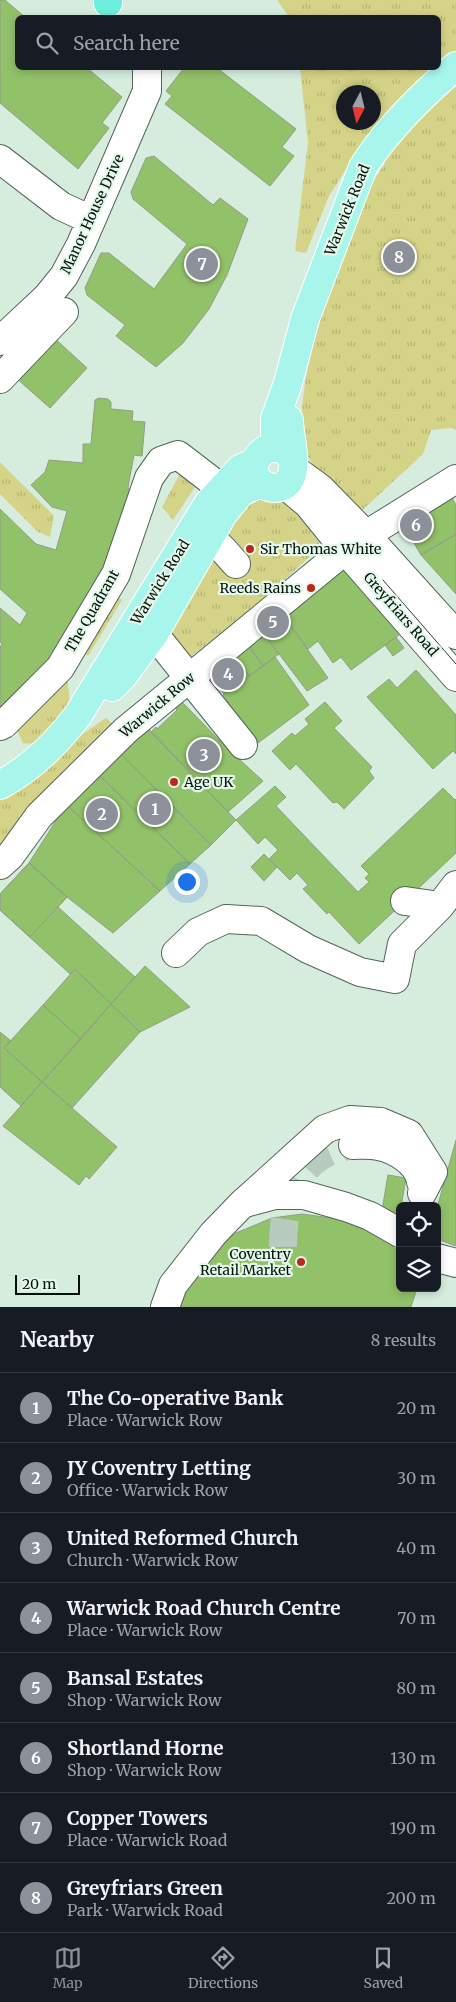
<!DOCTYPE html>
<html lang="en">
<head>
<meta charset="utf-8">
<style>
  body { margin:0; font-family:Merriweather,serif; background:#20242c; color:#f1f3f6 }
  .controls { position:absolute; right:15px; bottom:15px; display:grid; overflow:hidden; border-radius:8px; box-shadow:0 2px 8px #0003 }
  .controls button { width:45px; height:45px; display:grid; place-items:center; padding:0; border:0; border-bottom:1px solid #363941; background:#171b24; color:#f1f3f6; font:25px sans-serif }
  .compass { position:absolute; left:336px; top:85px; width:45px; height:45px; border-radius:50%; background:#171b24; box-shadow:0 2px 8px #0003; rotate:187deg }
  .scale { position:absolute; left:15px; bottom:12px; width:65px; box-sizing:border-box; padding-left:5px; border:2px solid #08100b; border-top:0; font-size:14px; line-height:18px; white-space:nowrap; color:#08100b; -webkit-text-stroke:4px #e3faeb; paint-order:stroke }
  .you { position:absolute; left:186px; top:881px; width:18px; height:18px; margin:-12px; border:4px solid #fff; border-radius:50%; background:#1a73e8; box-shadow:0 0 0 8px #1a73e833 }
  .badge { display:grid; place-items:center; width:32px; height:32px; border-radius:50%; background:#8c9099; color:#fff; font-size:16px; font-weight:700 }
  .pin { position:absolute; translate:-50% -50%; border:2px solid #fff; box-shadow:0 1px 5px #0006 }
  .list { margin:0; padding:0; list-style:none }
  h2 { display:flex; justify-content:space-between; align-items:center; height:65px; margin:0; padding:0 20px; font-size:21px }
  h2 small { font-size:16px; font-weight:400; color:#9ea1a6 }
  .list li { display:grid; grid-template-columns:32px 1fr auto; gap:15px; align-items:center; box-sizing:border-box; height:70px; padding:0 20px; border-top:1px solid #363941 }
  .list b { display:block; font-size:19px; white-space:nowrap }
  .list p { margin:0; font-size:16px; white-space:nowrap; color:#9ea1a6 }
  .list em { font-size:16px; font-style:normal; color:#9ea1a6 }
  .icon { flex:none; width:28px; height:28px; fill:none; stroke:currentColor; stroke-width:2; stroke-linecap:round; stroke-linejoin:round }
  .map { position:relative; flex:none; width:456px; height:1307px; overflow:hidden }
  .search { position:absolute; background:#171b24; box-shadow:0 2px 8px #0003; left:15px; right:15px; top:15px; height:55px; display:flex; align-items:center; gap:12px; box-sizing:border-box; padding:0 18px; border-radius:8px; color:#9ea1a6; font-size:19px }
  .sheet { height:625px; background:#171b24 }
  nav { display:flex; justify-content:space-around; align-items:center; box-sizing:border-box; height:70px; border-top:1px solid #363941; background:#171b24; font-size:14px; color:#9ea1a6 }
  nav a { display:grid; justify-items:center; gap:2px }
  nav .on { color:#8c9099 }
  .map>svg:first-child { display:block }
  .park { fill:url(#park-tufts); fill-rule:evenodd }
  .building { fill:#91c169; stroke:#929d89 }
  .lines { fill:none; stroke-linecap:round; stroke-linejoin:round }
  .minor-tunnel { stroke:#b7ccbe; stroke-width:28; stroke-dasharray:28 14; stroke-linecap:butt }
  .minor-casing { stroke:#516559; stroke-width:30 }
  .major-casing { stroke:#fff; stroke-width:30 }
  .highway-casing { stroke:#fff; stroke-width:30 }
  .minor { stroke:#fff; stroke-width:28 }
  .major { stroke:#a7f5eb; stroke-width:28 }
  .highway { stroke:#6defdd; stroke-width:28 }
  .tram { stroke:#313c35; stroke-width:1 }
  .poi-dot { fill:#b82a1c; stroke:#e3faeb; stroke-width:2 }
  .labels { text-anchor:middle; stroke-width:4.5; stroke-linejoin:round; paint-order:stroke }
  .street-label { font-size:14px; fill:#08100b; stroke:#e3faeb }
  .poi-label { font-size:14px; fill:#08100b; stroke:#e3faeb; text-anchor:start }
</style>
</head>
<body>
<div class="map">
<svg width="456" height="1307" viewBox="0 0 456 1307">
  <defs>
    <pattern id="park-tufts" width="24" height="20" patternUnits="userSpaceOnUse" patternTransform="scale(1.25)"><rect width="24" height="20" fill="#d5d387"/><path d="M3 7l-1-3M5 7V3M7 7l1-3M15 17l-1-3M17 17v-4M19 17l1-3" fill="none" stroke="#b5b473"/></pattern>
  </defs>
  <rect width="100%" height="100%" fill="#d6edde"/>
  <path class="park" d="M277 0H456V430L452 428 431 430 423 454 358 514C342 497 322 480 310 460 282 410 333 279 353 228 359 214 363 199 371 186 375 178 380 171 385 163L366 138 329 196 306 253 295 251 308 143 300 68H438V18L289 17ZM344 92H374V122H344Z
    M0 462 54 516 50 537 38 532 0 494Z
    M182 470 199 481 173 520 162 507Z
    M270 492 325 527 314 536 322 545 262 601 184 662 174 650 169 625 221 548 240 506Z
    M113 593 122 600 88 656 79 647Z
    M66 668 71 711 36 744 23 743 14 724Z
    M106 718 118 729 0 856V794L64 752 81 735Z"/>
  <path class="building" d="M0 0H5L26 18H18V68H87L122 97 102 123 109 128 78 169 0 103Z
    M184 68H217L296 129 282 147 294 156 270 186 165 104 172 96 166 91Z
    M154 156 213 205 220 198 248 219 227 275 209 309 183 343 156 367 116 336 125 325 87 295 85 288 101 253H109L154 289 187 244 133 199 131 192 146 158Z
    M52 336 87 368 50 408 15 377Z
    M99 398 108 399 111 402V409L133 411 132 421 145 422 142 456 134 455 128 487 130 492 128 501 125 502 114 545 100 575 62 644 34 681 0 718V647L2 644 0 642V608L20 625 27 613 0 589V509L36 544 56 550 67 511 52 507 31 485 45 472 49 460 83 463V444H91L95 400Z
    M452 498 456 505V534L421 555 404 526Z
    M456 534V594L421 555Z
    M345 563 391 624 395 621 403 632 351 670 341 657 333 663 318 641 308 649 280 611Z
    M280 611 328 678 307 691 261 630Z
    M261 630 279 654 263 666 246 642Z
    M396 637 404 648 393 656 385 645Z
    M246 642 263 666 249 676 231 653Z
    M231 653 249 676 224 694 207 671Z
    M275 657 309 705 258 743 223 695Z
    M416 670 456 715V754L453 751 433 769 367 697 389 679 397 688Z
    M181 701 227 748 263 781 228 812 151 732 156 727 157 729 177 710 175 707Z
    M325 702 342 721 334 728 372 767 369 771 374 778 344 809 337 802 333 803 296 764 290 770 272 751 292 733 295 736 309 724 305 719Z
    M146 726 236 820 211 845 119 752Z
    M119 752 211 845 190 864 96 772Z
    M96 772 190 864 160 891 68 806Z
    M275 786 286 797 276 806 358 892 369 882 365 878 369 874 361 866 443 788 455 800 456 799V853L359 944 329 912 327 914 303 889 308 885 297 873 290 880 269 859 278 850 265 837 258 844 236 820Z
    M68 806 160 891 113 933 67 897 29 863 59 816Z
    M264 854 277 867 264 881 251 867Z
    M29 863 67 897 58 907 135 977 111 1004 75 969 70 974 0 910V894Z
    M29 863 67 897 30 937 0 910V894Z
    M145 966 190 1007 140 1032 111 1004Z
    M75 969 111 1004 81 1039 43 1005Z
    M111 1004 140 1032 72 1108 42 1082Z
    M43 1005 81 1039 42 1082 4 1048Z
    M0 1032 11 1041 4 1048 42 1082 21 1106 0 1087Z
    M42 1082 117 1147 89 1179 86 1176 79 1185 3 1126Z
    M456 1140V1246L437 1239V1208Z
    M388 1175 406 1178 400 1213 382 1210Z
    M302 1214 346 1220 375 1233 400 1252V1288H417L411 1307H177L182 1294 224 1241 236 1233 272 1218Z"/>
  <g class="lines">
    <path class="minor-tunnel" d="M283 1247C283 1211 291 1171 327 1153 335 1149 345 1147 353 1145"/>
    <g class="minor-casing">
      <path id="minor" d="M0 159 61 206 91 220
        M0 341 47 297 64 276 81 244 147 91V68
        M0 379 64 312
        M294 469 320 488 366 535 456 635
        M285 485 308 504 346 551 456 677
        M210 538C220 544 227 555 236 564
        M154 634 243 745
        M0 726 4 724 60 668 116 574 149 478 161 461 178 455 221 488
        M0 865 10 856 39 816 126 730 338 556 366 535 456 479
        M405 901 440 906
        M176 953 198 932 226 919 261 921 308 949 360 972 395 979 402 944 440 906 456 885
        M353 1145C361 1145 370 1144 378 1146 395 1149 419 1163 421 1182
        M245 1203 275 1195H304L346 1207 370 1216 400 1233
        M437 1258 456 1263
        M165 1307 173 1285 213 1234 242 1204 325 1129 350 1120 381 1122 409 1134 433 1172 422 1193"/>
    </g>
    <g class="major-casing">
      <path id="major" d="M289 420C289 438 302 476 283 486 277 489 270 488 264 485 237 470 270 428 292 458
        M275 448V419L288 383 305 319 363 167C388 128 421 96 456 66
        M112 687 123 676 154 634 223 514 241 492 261 483
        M0 785C32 768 56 744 78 715L208 504 240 469 255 462"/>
    </g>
    <g class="highway-casing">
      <path id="highway" d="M108 3V0"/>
    </g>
    <use href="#minor" class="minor"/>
    <use href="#major" class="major"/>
    <use href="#highway" class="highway"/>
    <path class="tram" d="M383 580 456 664"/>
  </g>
  <g class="poi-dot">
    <circle cx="250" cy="549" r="5"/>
    <circle cx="311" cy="588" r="5"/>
    <circle cx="174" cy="782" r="5"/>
    <circle cx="301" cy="1262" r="5"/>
  </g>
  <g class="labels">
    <g class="street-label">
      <text transform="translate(347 210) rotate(-68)" y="5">Warwick Road</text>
      <text transform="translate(92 214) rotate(-65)" y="5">Manor House Drive</text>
      <text transform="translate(160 582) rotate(-58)" y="5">Warwick Road</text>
      <text transform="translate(92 611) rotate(-60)" y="5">The Quadrant</text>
      <text transform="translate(401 614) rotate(49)" y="5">Greyfriars Road</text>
      <text transform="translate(157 705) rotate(-40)" y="5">Warwick Row</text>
    </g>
    <g class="poi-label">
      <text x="260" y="554">Sir Thomas White</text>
      <text x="301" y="593" text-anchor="end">Reeds Rains</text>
      <text x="184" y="787">Age UK</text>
      <text x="291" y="1259" text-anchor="end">Coventry<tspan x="291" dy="16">Retail Market</tspan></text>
    </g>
  </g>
</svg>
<div class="controls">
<button><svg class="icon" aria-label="locate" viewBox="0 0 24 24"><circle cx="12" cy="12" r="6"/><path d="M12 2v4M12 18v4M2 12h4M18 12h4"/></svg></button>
<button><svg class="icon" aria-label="layers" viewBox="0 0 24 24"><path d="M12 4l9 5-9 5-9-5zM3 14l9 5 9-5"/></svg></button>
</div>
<svg class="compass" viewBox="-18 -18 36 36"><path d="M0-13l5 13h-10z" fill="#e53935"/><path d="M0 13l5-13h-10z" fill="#9ea1a6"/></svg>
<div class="scale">20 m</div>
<div class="you"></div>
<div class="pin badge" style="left:155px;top:809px">1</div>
<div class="pin badge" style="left:102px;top:814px">2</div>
<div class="pin badge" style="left:204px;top:755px">3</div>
<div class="pin badge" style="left:228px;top:674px">4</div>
<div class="pin badge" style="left:273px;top:622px">5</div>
<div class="pin badge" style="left:416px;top:525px">6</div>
<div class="pin badge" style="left:202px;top:264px">7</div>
<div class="pin badge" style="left:399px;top:257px">8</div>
<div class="search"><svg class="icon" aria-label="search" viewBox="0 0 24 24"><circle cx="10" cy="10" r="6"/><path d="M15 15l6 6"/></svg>Search here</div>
</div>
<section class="sheet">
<h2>Nearby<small>8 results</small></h2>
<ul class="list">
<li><span class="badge">1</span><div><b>The Co-operative Bank</b><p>Place · Warwick Row</p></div><em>20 m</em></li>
<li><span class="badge">2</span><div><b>JY Coventry Letting</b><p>Office · Warwick Row</p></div><em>30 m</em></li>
<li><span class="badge">3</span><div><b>United Reformed Church</b><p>Church · Warwick Row</p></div><em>40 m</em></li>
<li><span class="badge">4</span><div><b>Warwick Road Church Centre</b><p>Place · Warwick Row</p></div><em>70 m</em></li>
<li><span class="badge">5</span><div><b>Bansal Estates</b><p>Shop · Warwick Row</p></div><em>80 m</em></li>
<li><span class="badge">6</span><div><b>Shortland Horne</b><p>Shop · Warwick Row</p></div><em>130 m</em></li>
<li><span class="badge">7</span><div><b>Copper Towers</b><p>Place · Warwick Road</p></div><em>190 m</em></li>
<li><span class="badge">8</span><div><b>Greyfriars Green</b><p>Park · Warwick Road</p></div><em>200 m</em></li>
</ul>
</section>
<nav>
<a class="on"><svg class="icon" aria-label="map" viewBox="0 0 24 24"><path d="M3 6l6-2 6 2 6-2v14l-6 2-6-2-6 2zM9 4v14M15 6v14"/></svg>Map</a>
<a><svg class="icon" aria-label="directions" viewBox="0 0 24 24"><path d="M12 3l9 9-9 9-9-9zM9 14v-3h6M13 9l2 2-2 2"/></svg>Directions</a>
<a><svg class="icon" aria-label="saved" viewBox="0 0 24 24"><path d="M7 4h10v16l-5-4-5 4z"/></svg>Saved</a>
</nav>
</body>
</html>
